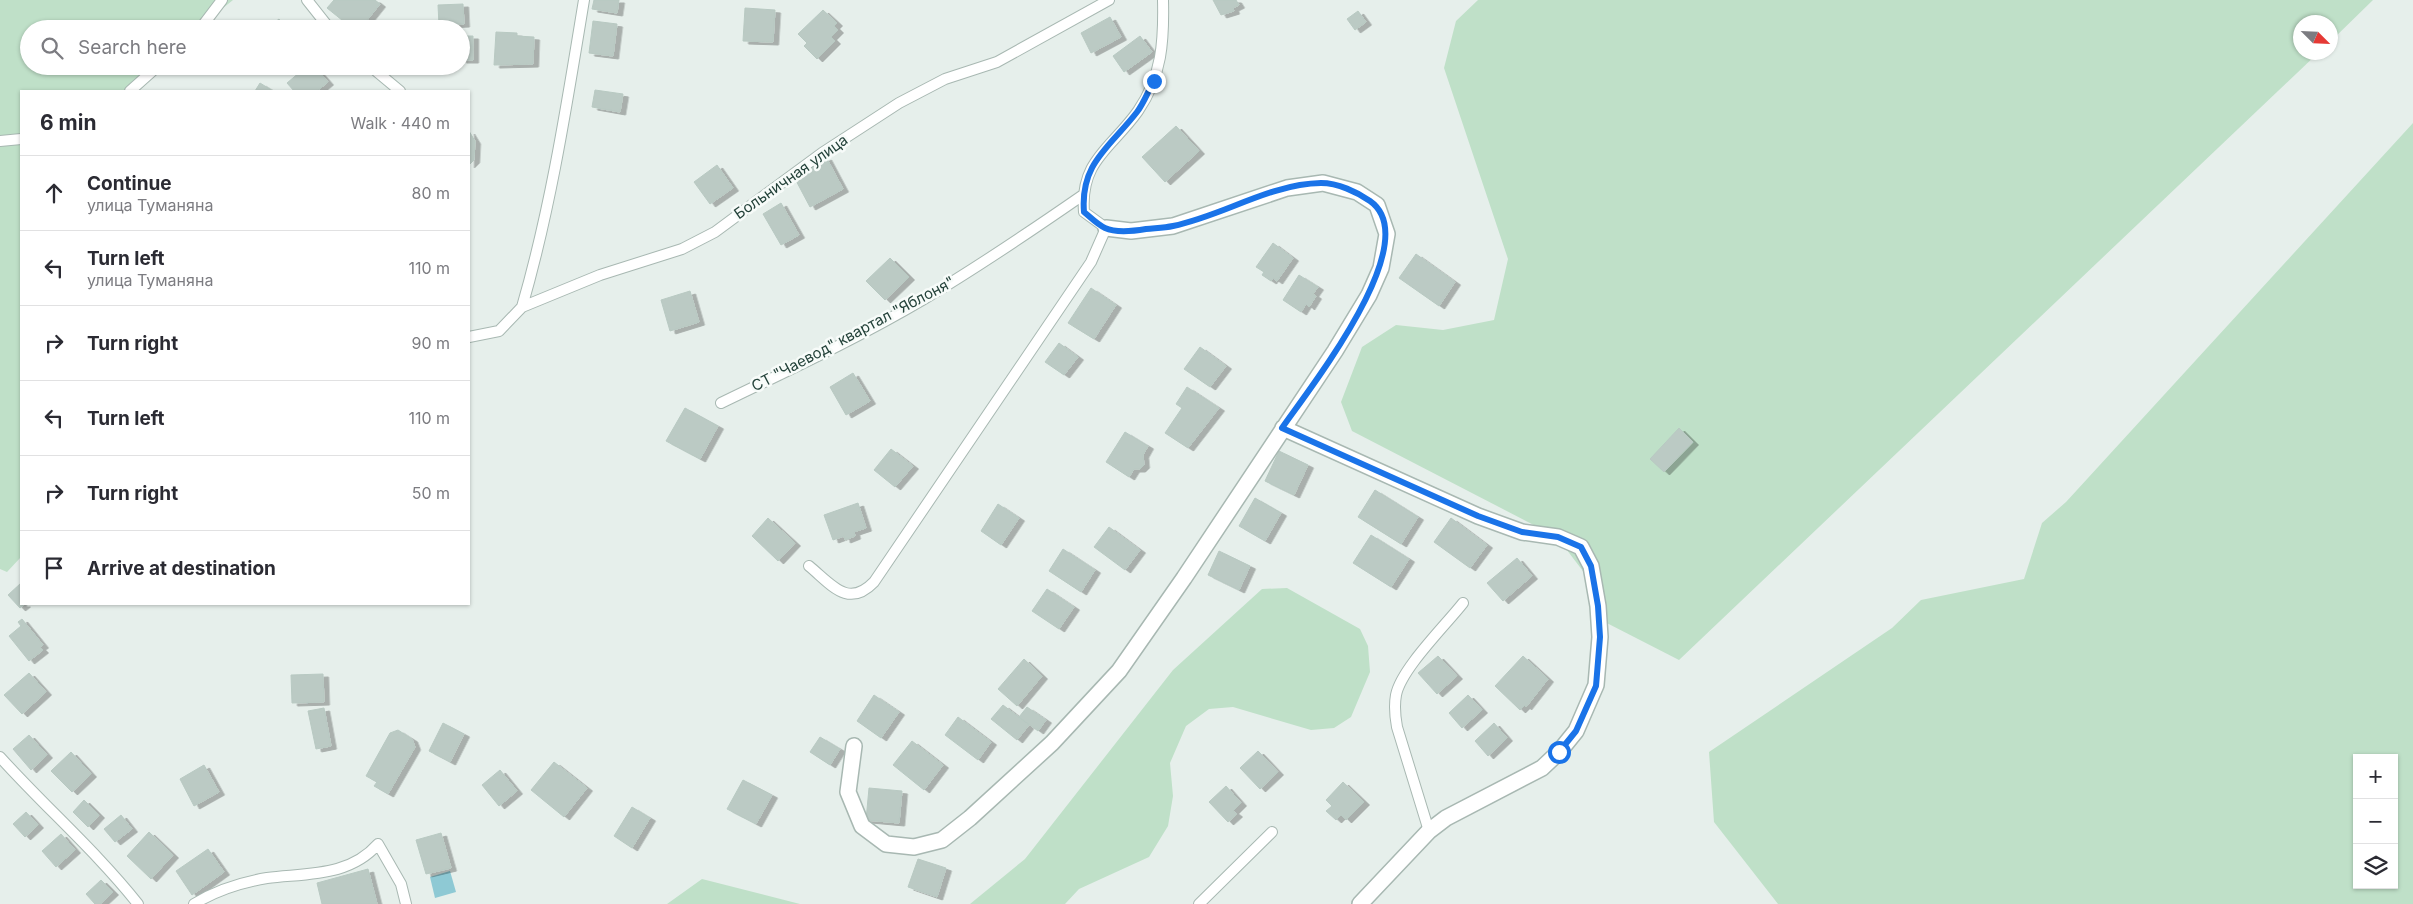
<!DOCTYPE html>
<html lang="en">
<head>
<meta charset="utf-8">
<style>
  body { margin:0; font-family:Inter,sans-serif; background:#f2f2f3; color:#2b2b33 }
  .controls { position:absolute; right:15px; bottom:15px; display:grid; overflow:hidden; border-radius:0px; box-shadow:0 1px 4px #0004 }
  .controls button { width:45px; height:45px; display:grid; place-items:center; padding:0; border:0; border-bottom:1px solid #e1e1e2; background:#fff; color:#2b2b33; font:25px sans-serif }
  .compass { position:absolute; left:2293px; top:15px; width:45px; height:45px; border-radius:50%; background:#fff; box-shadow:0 1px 4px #0004; rotate:114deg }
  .stop { position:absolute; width:15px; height:15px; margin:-11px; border:4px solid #1a73e8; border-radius:50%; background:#fff }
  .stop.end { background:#1a73e8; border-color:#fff; box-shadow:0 1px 5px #0008 }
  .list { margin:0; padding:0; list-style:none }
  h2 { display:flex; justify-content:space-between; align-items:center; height:65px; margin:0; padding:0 20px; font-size:21px }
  h2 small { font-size:16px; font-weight:400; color:#7c7c81 }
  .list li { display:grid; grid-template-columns:32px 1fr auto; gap:15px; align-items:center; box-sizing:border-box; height:75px; padding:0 20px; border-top:1px solid #e1e1e2 }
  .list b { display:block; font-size:19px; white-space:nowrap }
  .list p { margin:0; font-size:16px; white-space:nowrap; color:#7c7c81 }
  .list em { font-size:16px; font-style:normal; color:#7c7c81 }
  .icon { flex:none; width:28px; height:28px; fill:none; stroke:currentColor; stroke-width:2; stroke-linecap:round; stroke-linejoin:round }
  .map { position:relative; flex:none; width:2413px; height:904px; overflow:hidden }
  .search { position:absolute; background:#fff; box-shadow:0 1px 4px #0004; left:20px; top:20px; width:450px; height:55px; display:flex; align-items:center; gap:12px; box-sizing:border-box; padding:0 18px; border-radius:28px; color:#7c7c81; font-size:19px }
  .panel { position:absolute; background:#fff; box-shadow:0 1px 4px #0004; left:20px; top:90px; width:450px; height:515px; border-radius:0px }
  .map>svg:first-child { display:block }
  .green { fill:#bfe0c8; fill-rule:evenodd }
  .water { fill:#8ec9d4 }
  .building { fill:#bbcac4; stroke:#b8c9c2; filter:url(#shadow) }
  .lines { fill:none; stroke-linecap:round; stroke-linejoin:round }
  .lane-casing { stroke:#a8b8b2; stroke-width:12 }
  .street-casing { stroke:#a8b8b2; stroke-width:18 }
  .lane { stroke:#fff; stroke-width:10 }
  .street { stroke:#fff; stroke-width:15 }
  .route { stroke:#1a73e8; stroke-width:6 }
  .labels { text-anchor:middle; stroke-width:5; stroke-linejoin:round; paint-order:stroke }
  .street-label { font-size:15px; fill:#24423a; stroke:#f7fbf9 }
</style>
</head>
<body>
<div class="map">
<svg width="2413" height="904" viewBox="0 0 2413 904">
  <defs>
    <filter id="shadow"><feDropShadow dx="5.5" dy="3" stdDeviation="0" flood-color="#0004"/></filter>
  </defs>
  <rect width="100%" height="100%" fill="#e6efeb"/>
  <path class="green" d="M0 0H233L197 29H29V66H153L135 91H21V557L7 572 0 569Z
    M1478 0H2373L2331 41 2330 22H2300V52L2318 53 1679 660 1597 618 1592 583 1557 537 1352 431 1341 402 1362 347 1396 325 1443 330 1494 320 1508 259 1444 68 1456 21Z
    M2413 123V904H1778L1714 822 1709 752 1892 628 1921 600 2024 579 2042 523 2066 502ZM2357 758H2394V885H2357Z
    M1287 588 1360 629 1368 646 1370 672 1351 717 1334 728 1311 730 1233 707 1209 709 1186 726 1170 763 1173 796 1168 826 1149 857 1079 889 1065 904H970L1025 859 1173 670 1262 589Z
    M702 879 800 904H667Z"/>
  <path class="water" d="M450 871 456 892 435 898 430 877Z"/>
  <path class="building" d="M334 0H375L380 4 360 29H353L327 8Z
    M594 0H619L617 13 592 9Z
    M1213 0H1236L1239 5 1233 8 1234 11 1221 15Z
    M463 4 464 24 439 25 438 5Z
    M745 8 775 10 773 42 743 41Z
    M823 10 837 23 834 26 838 30 831 37 835 41 817 59 804 46 807 43 798 34Z
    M1358 11 1366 22 1355 30 1347 19Z
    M1110 17 1121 37 1091 53 1081 33Z
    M279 19 286 29H266Z
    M593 21 617 24 613 56 589 53Z
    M496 32 517 33V36L534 37 533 64 494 65Z
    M461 36H473V60H461Z
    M1140 36 1152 52 1124 72 1113 56Z
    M307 66H314L328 82 317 91H294L287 83Z
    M260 83 273 91H255Z
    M595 90 623 94 620 112 592 107Z
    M1176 126 1199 151 1165 182 1142 157Z
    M469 131 475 141 474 160 469 165Z
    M826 157 843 189 810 207 793 175Z
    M717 165 733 188 710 204 694 182Z
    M781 203 799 235 781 245 763 214Z
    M1273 243 1293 258 1277 281 1273 278 1271 281 1262 275 1264 272 1256 267Z
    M1416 254 1455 282 1439 306 1399 278Z
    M890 258 909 277 885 300 866 281Z
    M1299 275 1318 287 1313 294 1316 296 1309 307 1306 304 1301 312 1283 300Z
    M1091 288 1116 305 1094 339 1068 323Z
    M690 291 699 322 670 331 661 300Z
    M1059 343 1078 357 1064 375 1045 362Z
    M1200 347 1226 366 1210 387 1184 369Z
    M853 373 870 401 846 415 830 387Z
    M1187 387 1219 408 1188 448 1165 433 1182 408 1176 404Z
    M685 408 718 426 700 459 666 441Z
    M1679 428 1693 442 1664 472 1650 459Z
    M1125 432 1148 446 1143 455 1144 465 1140 469H1134L1129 477 1106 462Z
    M891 449 913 466 895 487 874 470Z
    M1279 451 1308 465 1294 495 1265 481Z
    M1375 490 1418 517 1401 544 1358 517Z
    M1255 498 1281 513 1265 541 1239 526Z
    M858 503 866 528 854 532 855 536 845 540 844 536 833 540 824 515Z
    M998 504 1019 518 1001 545 981 531Z
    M768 518 795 543 778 561 752 536Z
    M1451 518 1487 545 1470 568 1434 542Z
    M1109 527 1140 550 1125 570 1094 547Z
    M1371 535 1409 559 1391 587 1353 563Z
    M1063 549 1095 570 1081 592 1049 571Z
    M1219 551 1250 566 1239 590 1208 575Z
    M1517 558 1532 576 1503 601 1487 583Z
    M21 583V604H25L20 608 8 595Z
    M1047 589 1074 607 1059 629 1032 611Z
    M22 619 43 645 40 647 43 650 29 661 9 636 21 626 18 622Z
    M1438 656 1457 676 1437 694 1418 673Z
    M1523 656 1548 679 1526 707 1525 705 1520 710 1495 686Z
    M1024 659 1042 676 1017 706 998 689Z
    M29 673 46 692 22 714 4 695Z
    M323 674 324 702 292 703 291 675Z
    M874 695 899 712 881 738 857 721Z
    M1468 695 1482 710 1462 728 1449 713Z
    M1003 705 1029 725 1017 740 991 719Z
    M1027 707 1046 720 1038 731 1019 717Z
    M324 708 331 746 316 749 308 711Z
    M958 717 991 742 978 760 945 735Z
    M443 723 464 734 450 762 429 751Z
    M1494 723 1507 738 1488 756 1475 741Z
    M398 730 412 739 415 747 388 794 374 786 377 782 366 776 390 733Z
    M29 735 47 755 31 770 13 749Z
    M820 737 840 749 830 765 810 752Z
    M912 741 943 765 924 790 893 765Z
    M1258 751 1278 772 1260 789 1240 768Z
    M71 752 91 774 72 792 51 771Z
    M554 762 587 788 564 817 531 790Z
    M204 765 219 792 194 806 180 779Z
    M500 770 517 791 499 806 482 785Z
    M743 780 772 795 756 824 727 809Z
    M1343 782 1364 802 1346 820 1341 815 1336 820 1326 811 1332 806 1326 800Z
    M1226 786 1241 803 1233 811 1237 814 1228 822 1209 802Z
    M869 788 902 791 899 823 866 820Z
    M84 800 99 815 88 827 73 812Z
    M632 807 650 818 632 848 614 836Z
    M26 812 38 825 25 837 13 824Z
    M121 815 132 829 115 842 104 829Z
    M149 832 173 855 151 879 127 856Z
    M441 833 451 868 426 874 416 840Z
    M61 834 75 850 56 867 42 851Z
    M208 849 224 872 192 895 176 871Z
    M918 859 946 868 937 897 908 887Z
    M368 869 377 904H322L317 883Z
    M101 880 113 892 100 904H95L86 894Z"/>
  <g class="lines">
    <g class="lane-casing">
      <path id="lane" d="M307 0 330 29
        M200 29 222 0
        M370 66 400 91
        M130 91 158 66
        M0 141 21 139
        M522 307C551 207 567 103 584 0
        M469 337 499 331 522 307 600 275 682 249 715 232 822 153 899 103 945 79 997 62 1109 0
        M721 403C789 370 858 338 924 299 978 267 1031 231 1083 195
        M809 566C831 584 848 609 874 582L1091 262 1106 228 1084 212C1080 160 1112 148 1138 111 1162 76 1164 41 1163 0
        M0 757C45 807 96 851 138 904
        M1429 831 1397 727C1395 716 1394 706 1396 695 1401 669 1445 626 1463 603
        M194 904C215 891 243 882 267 878 307 873 349 877 378 844L401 884 406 904
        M1199 904 1272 832"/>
    </g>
    <g class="street-casing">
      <path id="street" d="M1283 428 1478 516 1522 532 1558 537 1581 547 1591 566 1598 606 1600 637 1596 685 1576 731 1559 752 1542 768 1446 818 1429 831 1360 904
        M854 746 848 792 862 826 886 844 914 847 942 840 970 818 1052 743 1119 671 1184 578 1335 351 1369 295 1381 268 1387 234 1377 205 1357 192 1323 183 1287 188 1173 226 1131 231 1106 228"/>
    </g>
    <use href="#lane" class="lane"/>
    <use href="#street" class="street"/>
  </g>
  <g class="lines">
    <path class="route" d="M1154 81C1148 91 1144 103 1137 112 1110 147 1080 163 1084 212 1090 217 1098 225 1105 228 1116 233 1134 231 1146 229 1155 228 1164 228 1173 226 1223 216 1269 184 1321 183 1338 183 1357 192 1370 201 1427 241 1309 389 1282 428L1478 516 1522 532 1558 537 1581 547 1591 566 1598 606 1600 637 1596 686 1576 731 1559 752"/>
  </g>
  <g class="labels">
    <g class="street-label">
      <text transform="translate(791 177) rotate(-35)" y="5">Больничная улица</text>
      <text transform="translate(853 334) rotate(-28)" y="5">СТ "Чаевод" квартал "Яблоня"</text>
    </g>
  </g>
</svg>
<div class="controls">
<button>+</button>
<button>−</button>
<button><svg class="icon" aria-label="layers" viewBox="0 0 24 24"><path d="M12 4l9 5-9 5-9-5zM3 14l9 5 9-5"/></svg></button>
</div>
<svg class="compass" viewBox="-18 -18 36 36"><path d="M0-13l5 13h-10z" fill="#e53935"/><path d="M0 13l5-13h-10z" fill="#7c7c81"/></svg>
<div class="stop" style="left:1559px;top:752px"></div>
<div class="stop end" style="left:1154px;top:81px"></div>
<div class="search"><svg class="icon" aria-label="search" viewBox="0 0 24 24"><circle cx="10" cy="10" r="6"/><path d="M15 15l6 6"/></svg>Search here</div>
<section class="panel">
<h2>6 min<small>Walk · 440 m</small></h2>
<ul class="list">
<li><svg class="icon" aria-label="ahead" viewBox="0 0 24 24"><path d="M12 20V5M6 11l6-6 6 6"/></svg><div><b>Continue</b><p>улица Туманяна</p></div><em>80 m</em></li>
<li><svg class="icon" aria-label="left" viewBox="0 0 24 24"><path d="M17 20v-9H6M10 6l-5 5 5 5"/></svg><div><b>Turn left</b><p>улица Туманяна</p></div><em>110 m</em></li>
<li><svg class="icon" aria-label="right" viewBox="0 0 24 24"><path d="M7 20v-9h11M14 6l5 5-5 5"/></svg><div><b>Turn right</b></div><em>90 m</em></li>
<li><svg class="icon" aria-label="left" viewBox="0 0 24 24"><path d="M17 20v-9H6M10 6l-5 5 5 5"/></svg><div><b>Turn left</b></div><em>110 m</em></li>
<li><svg class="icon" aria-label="right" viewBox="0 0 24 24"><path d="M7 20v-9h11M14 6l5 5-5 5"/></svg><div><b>Turn right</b></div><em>50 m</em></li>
<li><svg class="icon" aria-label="arrive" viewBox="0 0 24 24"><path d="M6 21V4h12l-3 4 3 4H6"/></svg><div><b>Arrive at destination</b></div></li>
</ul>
</section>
</div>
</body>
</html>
